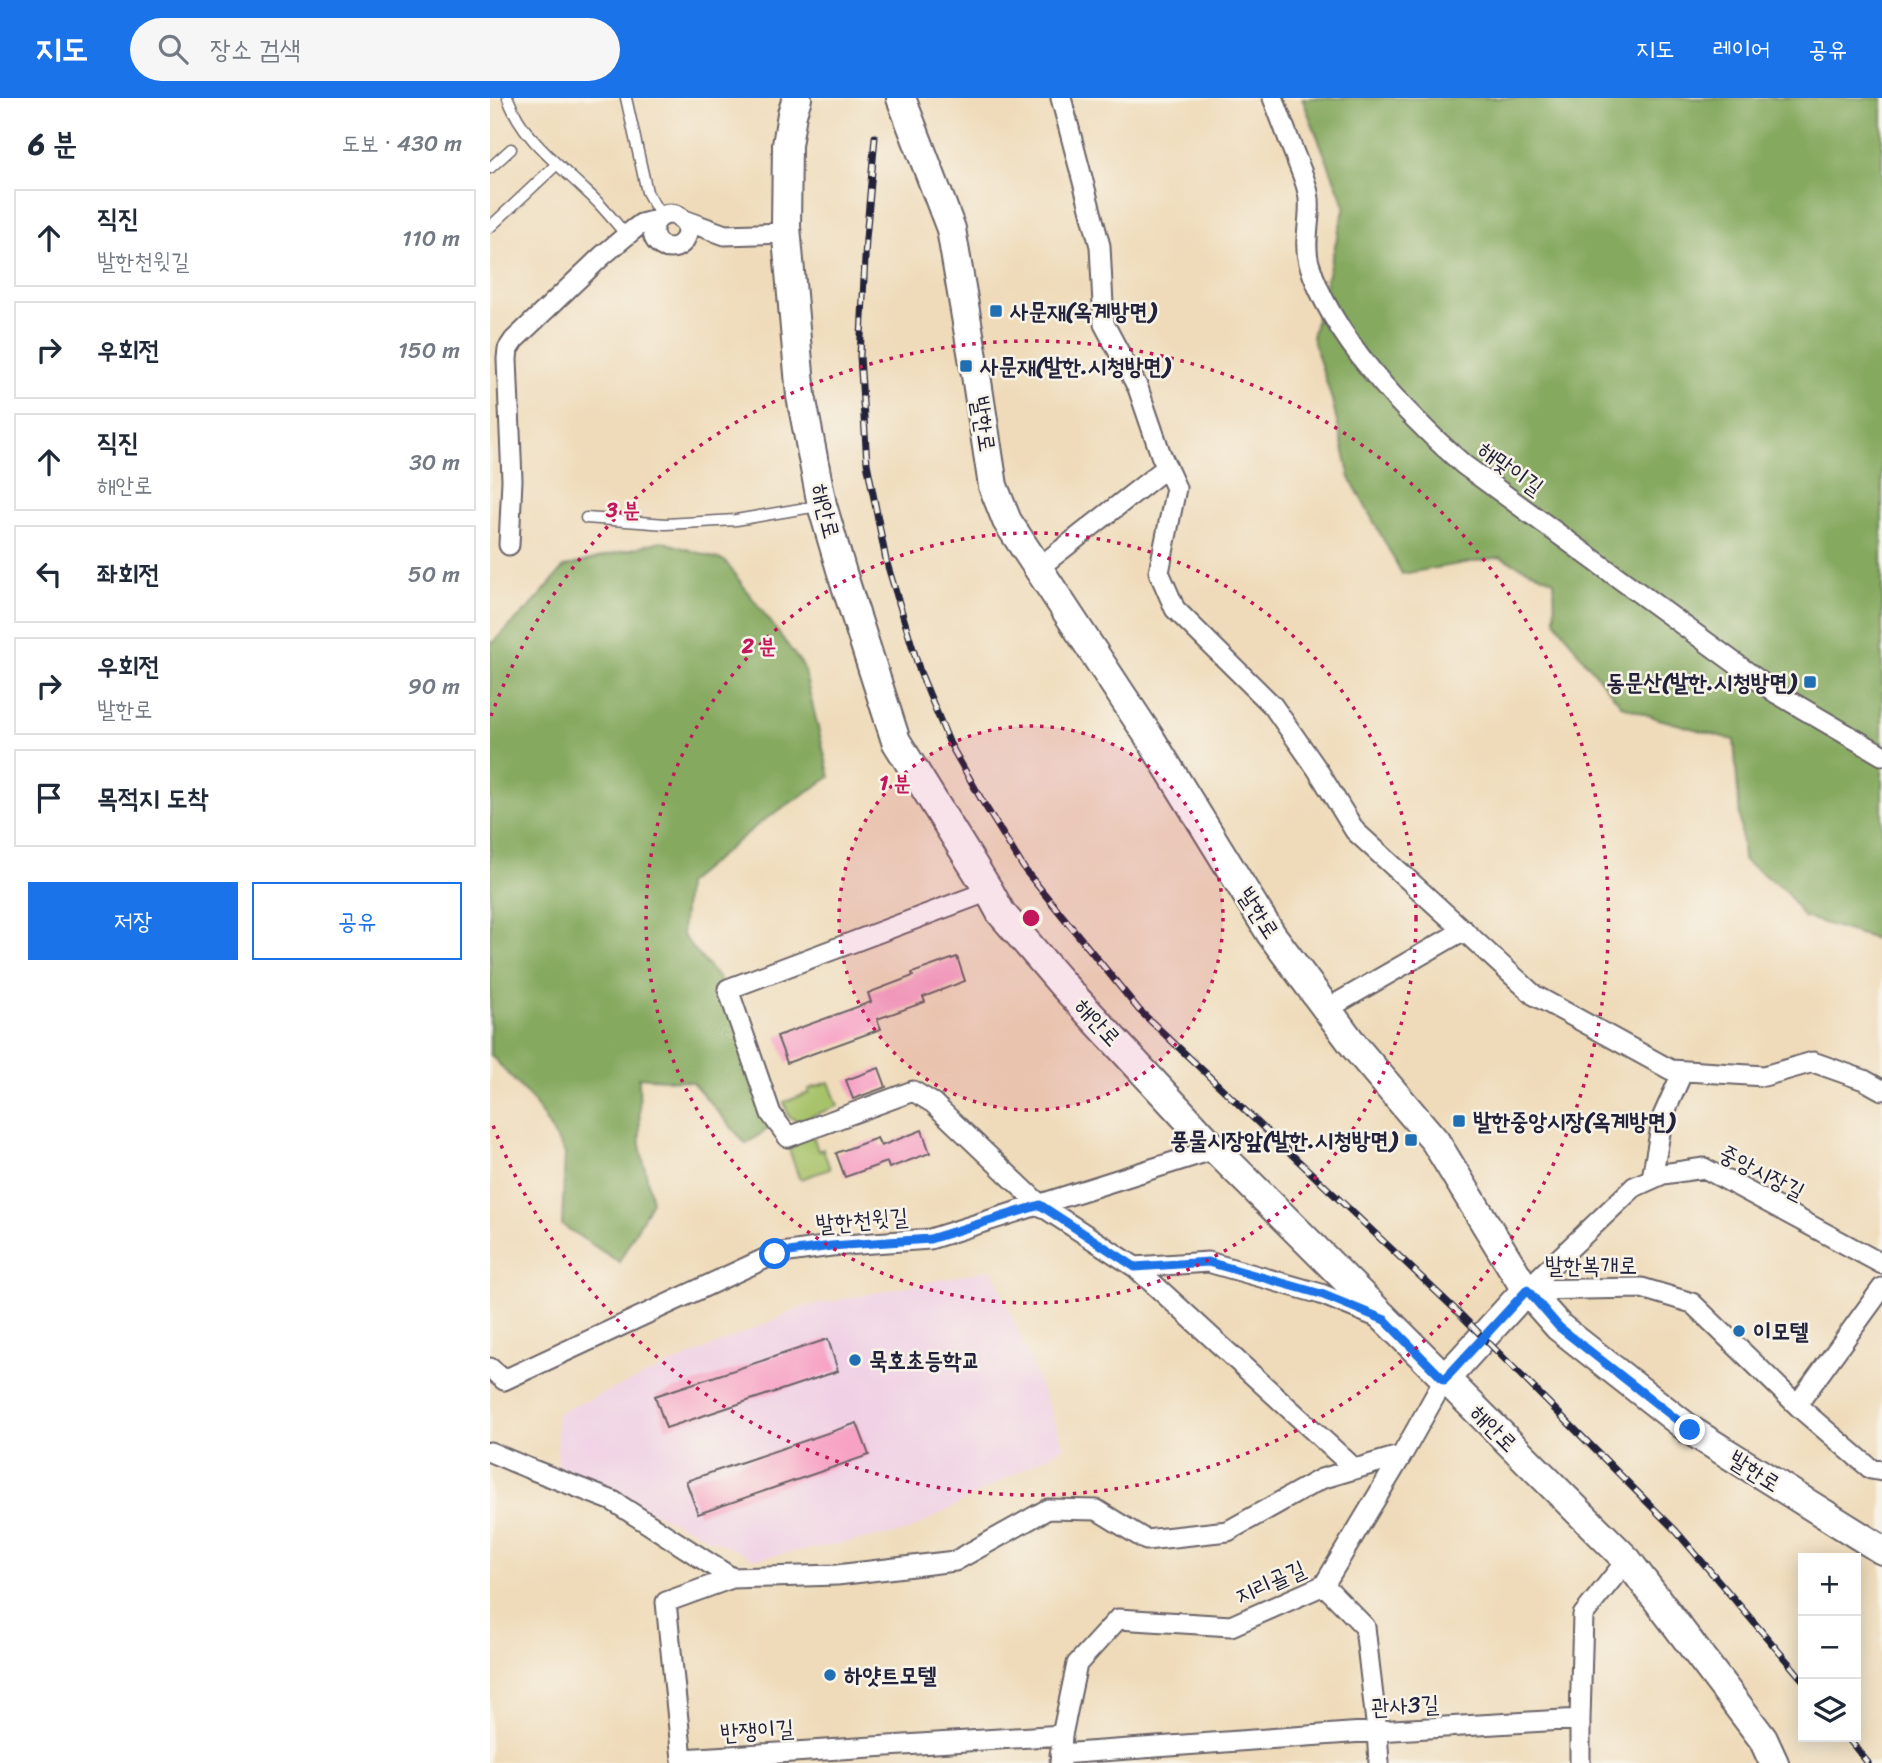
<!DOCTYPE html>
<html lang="ko">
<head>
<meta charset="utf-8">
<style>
  body { margin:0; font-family:Sriracha,"Poor Story",sans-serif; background:#f6f6f7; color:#1f2937 }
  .controls { position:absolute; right:21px; bottom:21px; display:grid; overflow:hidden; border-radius:0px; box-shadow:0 4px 18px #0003 }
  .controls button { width:63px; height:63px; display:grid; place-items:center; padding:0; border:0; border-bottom:2px solid #e0e1e3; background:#fff; color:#1f2937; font:35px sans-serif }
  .stop { position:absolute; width:21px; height:21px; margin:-16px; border:5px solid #1a73e8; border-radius:50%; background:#fff }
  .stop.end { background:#1a73e8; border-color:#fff; box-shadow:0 2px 7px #0008 }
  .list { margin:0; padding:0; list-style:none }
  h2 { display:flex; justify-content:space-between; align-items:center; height:91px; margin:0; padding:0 28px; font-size:30px }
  h2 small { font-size:23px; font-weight:400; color:#747a83 }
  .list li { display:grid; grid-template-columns:46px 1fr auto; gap:21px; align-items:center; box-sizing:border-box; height:98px; margin:0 14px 14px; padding:0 14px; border:2px solid #e0e1e3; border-radius:0px }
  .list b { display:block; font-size:26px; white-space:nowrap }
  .list p { margin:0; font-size:23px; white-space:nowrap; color:#747a83 }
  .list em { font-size:23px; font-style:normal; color:#747a83 }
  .actions { display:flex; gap:14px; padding:21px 28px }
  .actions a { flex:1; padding:16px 0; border:2px solid #1a73e8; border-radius:0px; text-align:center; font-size:24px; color:#1a73e8 }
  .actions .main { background:#1a73e8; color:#fff }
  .icon { flex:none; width:38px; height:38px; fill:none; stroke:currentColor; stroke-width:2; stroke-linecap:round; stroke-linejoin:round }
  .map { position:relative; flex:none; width:1392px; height:1665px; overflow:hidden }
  header { display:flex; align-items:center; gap:42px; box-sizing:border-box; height:98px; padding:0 35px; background:#1a73e8; color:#fff }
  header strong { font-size:33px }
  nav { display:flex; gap:38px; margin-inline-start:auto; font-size:24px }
  .search { width:490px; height:63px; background:#f6f6f7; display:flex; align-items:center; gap:18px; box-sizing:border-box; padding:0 24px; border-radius:38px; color:#747a83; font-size:26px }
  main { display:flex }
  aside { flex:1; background:#fff }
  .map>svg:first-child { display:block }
  .built { fill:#f0d0e5 }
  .green { fill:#a7c36a; stroke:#647252; stroke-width:2 }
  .forest { fill:#85a95e; stroke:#54664c; stroke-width:2 }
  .building { fill:#f7a2c4 }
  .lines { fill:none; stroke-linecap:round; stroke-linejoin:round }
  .lane-casing { stroke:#6a6367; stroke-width:13 }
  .street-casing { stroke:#6a6367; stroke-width:23 }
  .secondary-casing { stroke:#6a6367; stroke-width:32 }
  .lane { stroke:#fff; stroke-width:10 }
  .street { stroke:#fff; stroke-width:19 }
  .secondary { stroke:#fff; stroke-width:28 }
  .rail-casing { stroke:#22223b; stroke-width:7 }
  .rail { stroke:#f7f3e8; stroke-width:4.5; stroke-dasharray:13; stroke-linecap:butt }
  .route { stroke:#1a73e8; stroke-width:9 }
  .ring { fill:none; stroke:#c2185b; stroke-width:3.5; stroke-dasharray:3.5 7 }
  .poi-dot { fill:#1f6fb2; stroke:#f7f3e8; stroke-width:2.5 }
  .labels { text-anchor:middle; stroke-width:5; stroke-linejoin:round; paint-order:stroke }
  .poi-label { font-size:23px; font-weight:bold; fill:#22223b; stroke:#f7f3e8; text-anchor:start }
  .street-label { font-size:23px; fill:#22223b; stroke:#f7f3e8 }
  .centre { fill:#c2185b; stroke:#f7f3e8; stroke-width:3.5 }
  .ring-label { font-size:21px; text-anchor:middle; font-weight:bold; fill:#c2185b; stroke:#f7f3e8; stroke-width:5; stroke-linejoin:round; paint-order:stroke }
</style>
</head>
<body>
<header>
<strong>지도</strong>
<div class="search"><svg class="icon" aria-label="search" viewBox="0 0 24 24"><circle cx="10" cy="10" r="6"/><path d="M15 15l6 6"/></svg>장소 검색</div>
<nav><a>지도</a><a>레이어</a><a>공유</a></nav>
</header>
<main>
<aside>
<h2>6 분<small>도보 · 430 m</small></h2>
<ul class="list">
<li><svg class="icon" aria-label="ahead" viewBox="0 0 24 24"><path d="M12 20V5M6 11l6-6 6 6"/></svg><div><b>직진</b><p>발한천윗길</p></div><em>110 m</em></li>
<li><svg class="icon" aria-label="right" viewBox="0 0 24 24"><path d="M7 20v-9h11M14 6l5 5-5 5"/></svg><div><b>우회전</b></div><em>150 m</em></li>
<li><svg class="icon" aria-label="ahead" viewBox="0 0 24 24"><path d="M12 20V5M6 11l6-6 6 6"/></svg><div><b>직진</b><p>해안로</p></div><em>30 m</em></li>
<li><svg class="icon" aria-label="left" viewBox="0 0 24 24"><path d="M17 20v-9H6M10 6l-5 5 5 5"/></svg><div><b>좌회전</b></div><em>50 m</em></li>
<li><svg class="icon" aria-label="right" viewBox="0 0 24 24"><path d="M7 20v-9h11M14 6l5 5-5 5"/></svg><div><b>우회전</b><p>발한로</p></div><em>90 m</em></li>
<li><svg class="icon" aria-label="arrive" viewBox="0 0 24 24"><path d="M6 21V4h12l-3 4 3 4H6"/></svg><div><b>목적지 도착</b></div></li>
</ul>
<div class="actions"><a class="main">저장</a><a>공유</a></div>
</aside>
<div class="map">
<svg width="1392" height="1665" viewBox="0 0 1392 1665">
  <rect width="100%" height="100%" fill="#f7f3e8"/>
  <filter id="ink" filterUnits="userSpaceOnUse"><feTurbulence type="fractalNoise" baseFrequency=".0143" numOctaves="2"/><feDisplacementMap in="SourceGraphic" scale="14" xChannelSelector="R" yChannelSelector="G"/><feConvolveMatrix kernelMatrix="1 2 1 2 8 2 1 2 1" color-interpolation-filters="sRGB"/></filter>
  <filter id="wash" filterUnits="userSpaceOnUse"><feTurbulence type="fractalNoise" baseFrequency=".00686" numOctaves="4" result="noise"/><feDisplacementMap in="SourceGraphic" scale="28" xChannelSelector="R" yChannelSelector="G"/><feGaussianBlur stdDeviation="1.57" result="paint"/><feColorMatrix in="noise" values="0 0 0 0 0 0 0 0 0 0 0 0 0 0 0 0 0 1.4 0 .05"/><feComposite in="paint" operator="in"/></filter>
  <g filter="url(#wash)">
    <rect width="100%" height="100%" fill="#efdbba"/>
    <path class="built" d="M503 1171 575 1349 416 1434 265 1461 68 1371 66 1316 314 1209Z"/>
    <path class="green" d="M339 984 348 1008 308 1023 299 1019 294 1004 319 995V991Z
      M322 1034 328 1053 333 1051 340 1071 311 1081 309 1080 298 1048Z"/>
    <path class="forest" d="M812 0H1392V843L1313 819 1295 792 1253 762 1244 642 1169 621 1132 608 1091 558 1065 522 1064 483 1010 459 912 476 860 380 842 302 822 239 855 108Z
      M171 443 235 463 313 568 340 679 271 724 196 786 192 837 229 881 291 1022 256 1046 202 984 149 979 150 1047 162 1103 129 1164 72 1127 75 1055 44 1004 0 956V547L42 507 74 469Z"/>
    <g id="blocks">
      <path class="building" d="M467 859 475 883 433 899 435 904 387 921 391 931 297 965 287 938 381 904 378 895 423 878 422 875Z
        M389 970 396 989 363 1001 356 982Z
        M432 1032 440 1055 399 1070 397 1064 355 1079 346 1055 387 1040 391 1048Z
        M338 1241 348 1273 176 1330 165 1298Z
        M367 1325 379 1357 208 1416 196 1383Z"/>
    </g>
  </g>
  <g filter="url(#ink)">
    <use href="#blocks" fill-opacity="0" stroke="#6a6367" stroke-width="2"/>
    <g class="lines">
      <g class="lane-casing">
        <path id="lane" d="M18 0C31 39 68 66 97 94 112 107 124 123 137 138
          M136 0 157 94 165 108 172 118
          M0 70 21 51
          M0 129 67 66
          M96 420 176 426 246 422 328 408"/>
      </g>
      <g class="street-casing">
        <path id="street" d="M571 0 610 148 614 226 648 290 671 357 686 390 669 474 685 511 783 608 827 671 865 733 1044 897 1181 972 1274 978 1323 964 1374 982 1392 992
          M783 0C791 20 798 40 806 60 811 73 818 87 819 101 821 122 813 144 819 165 841 239 917 317 974 367L1286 595 1392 657
          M163 133a17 17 0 1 1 34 0a17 17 0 1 1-34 0Z
          M191 121 235 137 296 135
          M19 447 22 382 17 261 18 251 24 242 112 158 143 132 151 126 167 122
          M547 471 677 369
          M499 793 238 891 281 1016 298 1039 423 993 443 1005 550 1107 645 1169 718 1164 831 1196 887 1219
          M837 911 974 832
          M1162 1080 1173 1018 1193 973
          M645 1169 865 1371
          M1036 1192 1144 1089 1173 1076 1214 1070 1392 1166
          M1036 1192 1152 1190 1202 1205 1311 1311 1381 1371 1392 1373
          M0 1270 14 1282 285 1156 341 1148 440 1141 725 1051
          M1307 1307 1392 1190
          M0 1354 38 1370 123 1403 242 1480 347 1477 465 1463 558 1411 607 1412 656 1442 738 1433 831 1381 912 1357
          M242 1480 176 1504 192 1661 572 1637
          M834 1487 875 1529 887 1633 889 1665
          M1090 1621V1665
          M570 1656 887 1633 1090 1621 1093 1517 1137 1462
          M570 1665 572 1637 587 1566 628 1521 741 1528 834 1487 912 1357 954 1282"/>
      </g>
      <g class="secondary-casing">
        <path id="secondary" d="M307 0 302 16 297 47 296 129 311 298 332 407 352 475 406 643 499 793 511 815 573 887 725 1051 1137 1462 1273 1641 1284 1665
          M411 0 461 131 486 277 503 388 517 423 658 637 781 836 865 949 945 1043 1036 1192 1069 1229 1200 1332 1392 1452
          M954 1282 1036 1192"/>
      </g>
      <use href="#lane" class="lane"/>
      <use href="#street" class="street"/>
      <use href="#secondary" class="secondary"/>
      <g class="rail-casing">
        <path id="rail" d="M385 39 376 141 370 258 377 365 396 462 430 574 460 646 494 706 535 772 649 912 969 1215 1186 1433 1313 1582
          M1357 1639 1378 1665"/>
      </g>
      <use href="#rail" class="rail"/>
    </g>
  </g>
  <g class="lines" filter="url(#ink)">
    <path class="route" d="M285 1156 341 1148 440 1141 550 1107 645 1169 718 1164 831 1196 895 1222 954 1282 1037 1192 1069 1229 1200 1332"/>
  </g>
  <circle cx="541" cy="820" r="192" fill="#c2185b" fill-opacity=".12"/>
  <g class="ring">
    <circle cx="541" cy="820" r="192"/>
    <circle cx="541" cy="820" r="385"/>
    <path d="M1 618A577 577 0 1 1 1 1022"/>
  </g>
  <g class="poi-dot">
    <rect x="499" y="206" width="14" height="14" rx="3.5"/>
    <rect x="469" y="261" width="14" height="14" rx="3.5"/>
    <rect x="1313" y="577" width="14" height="14" rx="3.5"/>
    <rect x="962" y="1016" width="14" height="14" rx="3.5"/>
    <rect x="914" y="1035" width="14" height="14" rx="3.5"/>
    <circle cx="1249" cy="1233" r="7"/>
    <circle cx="365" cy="1262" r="7"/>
    <circle cx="340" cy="1577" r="7"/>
  </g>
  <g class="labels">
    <g class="poi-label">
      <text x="520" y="221">사문재(옥계방면)</text>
      <text x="490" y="276">사문재(발한.시청방면)</text>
      <text x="1306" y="592" text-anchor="end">동문산(발한.시청방면)</text>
      <text x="983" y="1031">발한중앙시장(옥계방면)</text>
      <text x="907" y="1050" text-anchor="end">풍물시장앞(발한.시청방면)</text>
      <text x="1263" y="1241">이모텔</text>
      <text x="379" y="1270">묵호초등학교</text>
      <text x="354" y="1585">하얏트모텔</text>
    </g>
    <g class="street-label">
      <text transform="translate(494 326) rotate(81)" y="8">발한로</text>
      <text transform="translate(1021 370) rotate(36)" y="8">해맞이길</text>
      <text transform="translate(336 413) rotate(76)" y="8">해안로</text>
      <text transform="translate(769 815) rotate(57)" y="8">발한로</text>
      <text transform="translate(608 924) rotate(47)" y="8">해안로</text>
      <text transform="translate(1272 1074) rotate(27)" y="8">중앙시장길</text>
      <text transform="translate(372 1122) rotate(-5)" y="8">발한천윗길</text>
      <text x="1101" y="1175">발한복개로</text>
      <text transform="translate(1004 1330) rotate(45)" y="8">해안로</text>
      <text transform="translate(1265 1373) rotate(32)" y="8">발한로</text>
      <text transform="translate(780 1484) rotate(-24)" y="8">지리골길</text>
      <text transform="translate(915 1607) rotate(-3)" y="8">관사3길</text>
      <text transform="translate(267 1632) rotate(-4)" y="8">반쟁이길</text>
    </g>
  </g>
  <circle cx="541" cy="820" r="10" class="centre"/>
  <g class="ring-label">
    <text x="133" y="419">3 분</text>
    <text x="269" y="555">2 분</text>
    <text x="405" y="692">1 분</text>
  </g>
</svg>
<div class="controls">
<button>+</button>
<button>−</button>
<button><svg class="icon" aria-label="layers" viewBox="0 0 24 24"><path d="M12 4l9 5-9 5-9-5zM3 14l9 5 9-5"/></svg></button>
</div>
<div class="stop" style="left:285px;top:1156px"></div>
<div class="stop end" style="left:1200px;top:1332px"></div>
</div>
</main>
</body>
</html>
